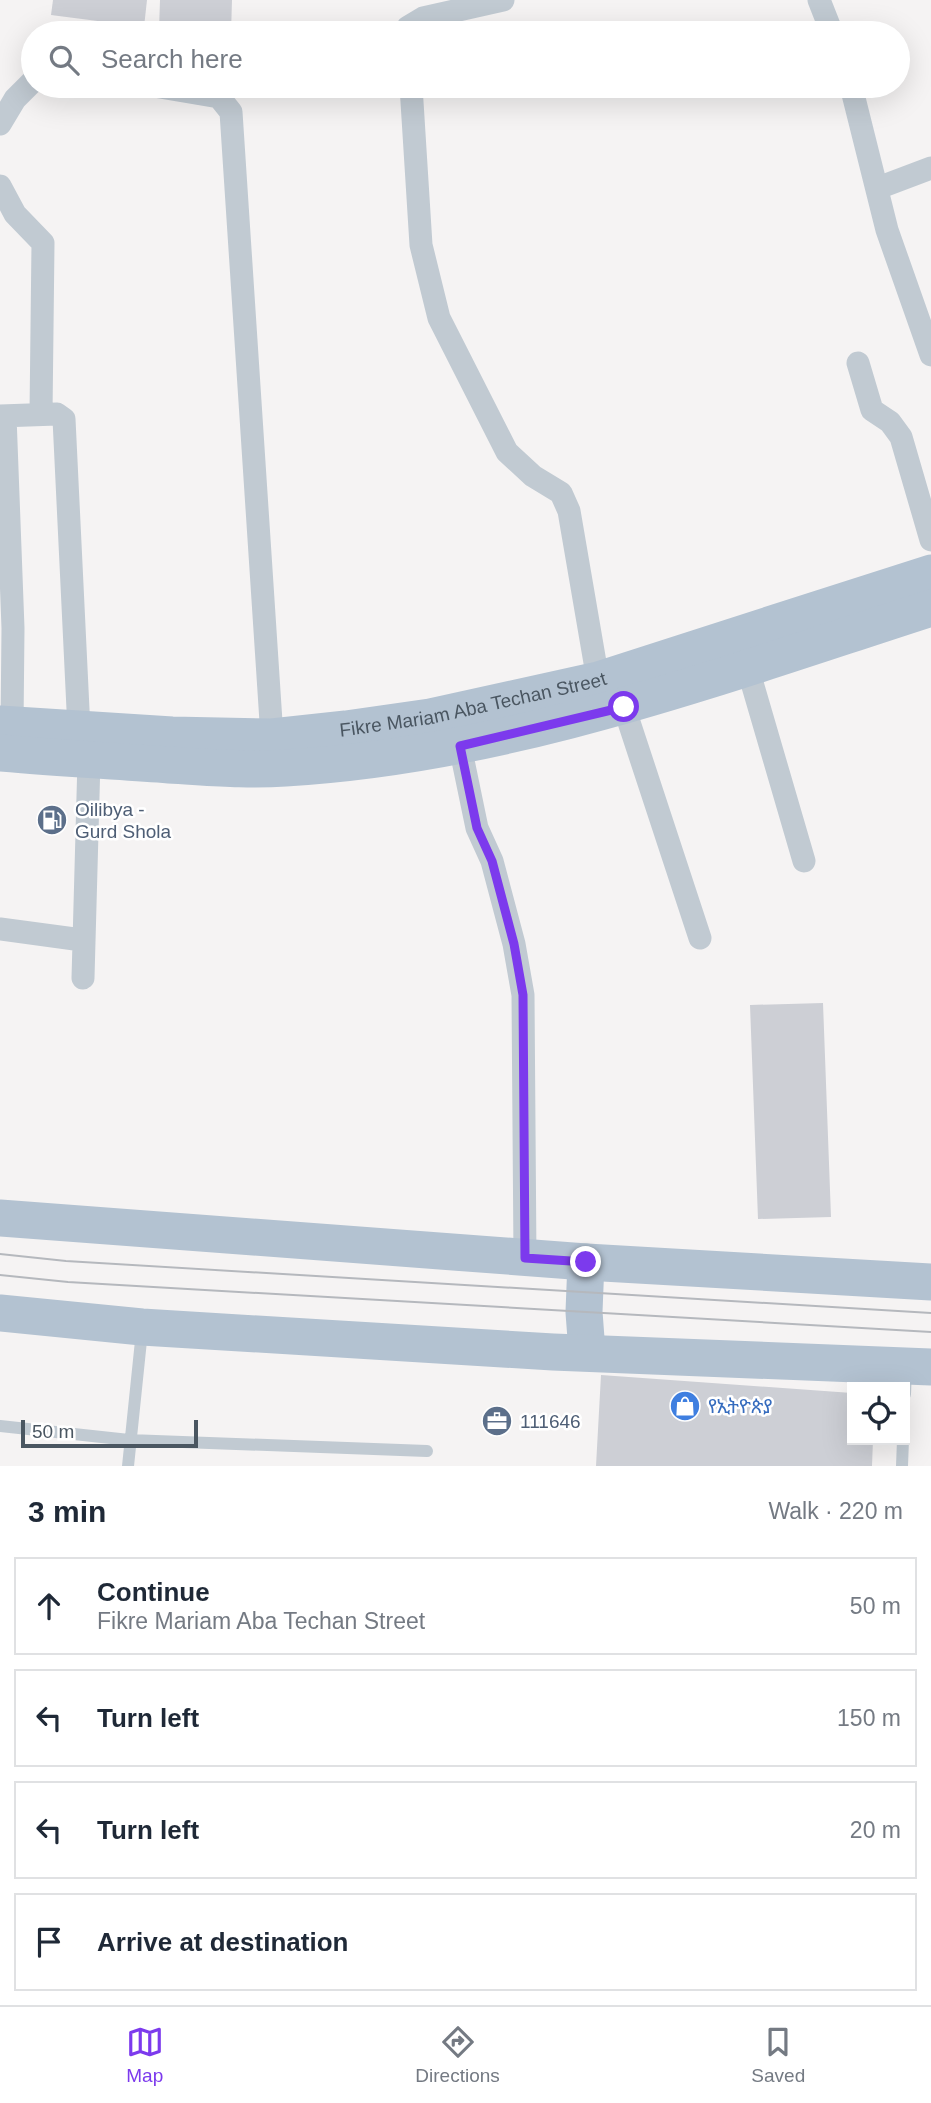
<!DOCTYPE html>
<html lang="en">
<head>
<meta charset="utf-8">
<style>
  body { margin:0; font-family:Helvetica,"Noto Sans Ethiopic",sans-serif; background:#f6f6f7; color:#1f2937 }
  .controls { position:absolute; right:21px; bottom:21px; display:grid; overflow:hidden; border-radius:0px; box-shadow:0 7px 28px #0002 }
  .controls button { width:63px; height:63px; display:grid; place-items:center; padding:0; border:0; border-bottom:2px solid #e0e1e3; background:#fff; color:#1f2937; font:35px sans-serif }
  .scale { position:absolute; left:21px; bottom:18px; width:177px; box-sizing:border-box; padding-left:7px; border:4px solid #4a5661; border-top:0; font-size:19px; line-height:24px; white-space:nowrap; color:#4a5661; -webkit-text-stroke:5px #fff; paint-order:stroke }
  .stop { position:absolute; width:21px; height:21px; margin:-16px; border:5px solid #7c3aed; border-radius:50%; background:#fff }
  .stop.end { background:#7c3aed; border-color:#fff; box-shadow:0 2px 7px #0008 }
  .list { margin:0; padding:0; list-style:none }
  h2 { display:flex; justify-content:space-between; align-items:center; height:91px; margin:0; padding:0 28px; font-size:30px }
  h2 small { font-size:23px; font-weight:400; color:#747a83 }
  .list li { display:grid; grid-template-columns:46px 1fr auto; gap:21px; align-items:center; box-sizing:border-box; height:98px; margin:0 14px 14px; padding:0 14px; border:2px solid #e0e1e3; border-radius:0px }
  .list b { display:block; font-size:26px; white-space:nowrap }
  .list p { margin:0; font-size:23px; white-space:nowrap; color:#747a83 }
  .list em { font-size:23px; font-style:normal; color:#747a83 }
  .icon { flex:none; width:38px; height:38px; fill:none; stroke:currentColor; stroke-width:2; stroke-linecap:round; stroke-linejoin:round }
  .map { position:relative; flex:none; width:931px; height:1466px; overflow:hidden }
  .search { position:absolute; background:#fff; box-shadow:0 7px 28px #0002; left:21px; right:21px; top:21px; height:77px; display:flex; align-items:center; gap:18px; box-sizing:border-box; padding:0 24px; border-radius:38px; color:#747a83; font-size:26px }
  .sheet { height:539px; background:#fff }
  nav { display:flex; justify-content:space-around; align-items:center; box-sizing:border-box; height:98px; border-top:2px solid #e0e1e3; background:#fff; font-size:19px; color:#747a83 }
  nav a { display:grid; justify-items:center; gap:4px }
  nav .on { color:#7c3aed }
  .map>svg:first-child { display:block }
  .building { fill:#cdcfd5 }
  .lines { fill:none; stroke-linecap:round; stroke-linejoin:round }
  .service { stroke:#c1cad2; stroke-width:12 }
  .minor { stroke:#c1cad2; stroke-width:23 }
  .primary { stroke:#b3c2d1; stroke-width:37 }
  .tram { stroke:#b5b8bd; stroke-width:2 }
  .route { stroke:#7c3aed; stroke-width:9 }
  .labels { text-anchor:middle; stroke-width:5; stroke-linejoin:round; paint-order:stroke }
  .street-label { font-size:19px; fill:#4a5661; stroke:#fff }
  .service-label { font-size:19px; fill:#4e5e75; stroke:#fff; text-anchor:start }
  .shop-label { font-size:19px; fill:#366cbe; stroke:#fff; text-anchor:start }
</style>
</head>
<body>
<div class="map">
<svg width="931" height="1466" viewBox="0 0 931 1466">
  <rect width="100%" height="100%" fill="#f5f3f3"/>
  <path class="building" d="M53 0H147L144 27 51 15Z
    M160 0H232L231 33 159 30Z
    M823 1003 831 1217 758 1219 750 1005Z
    M601 1375 852 1393V1440H873L872 1466H596Z"/>
  <g class="lines">
    <path class="service" d="M905 1394 906 1370
      M0 1426 129 1440 427 1451
      M128 1466 142 1331
      M902 1466 903 1440"/>
    <path class="minor" d="M819 0 832 33
      M408 33V27L423 18 503 0
      M154 86 219 97 231 112 272 737
      M411 86 421 245 439 318 507 452 533 476 561 493 569 511 598 680
      M851 86 887 230 931 355
      M0 124 15 99 33 81
      M0 186 15 214 43 243 41 414
      M878 188 931 168
      M858 363 872 410 890 422 901 437 931 540
      M0 416 57 414 64 419 79 730
      M5 416 13 628 12 726
      M748 669 804 861
      M624 707 700 938
      M460 746 477 828 492 861 514 944 523 995 525 1258
      M0 929 82 940
      M83 978 89 760"/>
    <g class="primary">
      <path id="s1" d="M0 724 172 735 272 737 346 729 430 717 598 680 931 573"/>
      <path d="M0 753C56 758 113 761 169 765 207 767 247 771 285 768 509 755 720 676 931 608"/>
      <path d="M0 1218 586 1262 931 1282"/>
      <path d="M586 1262 584 1312 587 1352"/>
      <path d="M0 1313 142 1327 553 1352 931 1367"/>
    </g>
    <path class="tram" d="M0 1254 66 1261 931 1313
      M0 1275 68 1282 931 1332"/>
  </g>
  <g class="lines">
    <path class="route" d="M586 1262 525 1258 523 995 514 944 492 861 477 828 460 746 624 707"/>
  </g>
  <defs>
    <g id="fuel-disc" transform="scale(1.575)"><circle r="9.5" fill="#5c6f8a" stroke="#fff"/><path d="M-5.5-6h7V0h2V4h1.3V-2.5L3-4.5l.8-.8L6-3V5H2.5V1h-1V6h-7ZM-4.2-4.7v3.2H.2V-4.7Z" fill="#fff"/></g>
    <g id="shop-disc" transform="scale(1.575)"><circle r="9.5" fill="#3f7fe0" stroke="#fff"/><path d="M-5-2.5h2.3a2.7 3.5 0 0 1 5.4 0H5L5.5 6h-11ZM-1.5-2.5h3a1.5 2.3 0 0 0-3 0Z" fill="#fff"/></g>
    <g id="office-disc" transform="scale(1.575)"><circle r="9.5" fill="#5c6f8a" stroke="#fff"/><path d="M-6-3h4V-5.5h4V-3h4V5H-6ZM-1-4.5V-3h2v-1.5ZM-6 0V1H6V0Z" fill="#fff"/></g>
  </defs>
  <g fill-rule="evenodd">
    <use href="#fuel-disc" x="52" y="820"/>
    <use href="#shop-disc" x="685" y="1406"/>
    <use href="#office-disc" x="497" y="1421"/>
  </g>
  <g class="labels">
    <g class="street-label">
      <text dy="7" stroke="none"><textPath href="#s1" startOffset="476">Fikre Mariam Aba Techan Street</textPath></text>
    </g>
    <g class="service-label">
      <text x="75" y="816">Oilibya -<tspan x="75" dy="22">Gurd Shola</tspan></text>
      <text x="520" y="1428">111646</text>
    </g>
    <g class="shop-label">
      <text x="708" y="1413">የኢትዮጵያ</text>
    </g>
  </g>
</svg>
<div class="controls">
<button><svg class="icon" aria-label="locate" viewBox="0 0 24 24"><circle cx="12" cy="12" r="6"/><path d="M12 2v4M12 18v4M2 12h4M18 12h4"/></svg></button>
</div>
<div class="scale">50 m</div>
<div class="stop" style="left:624px;top:707px"></div>
<div class="stop end" style="left:586px;top:1262px"></div>
<div class="search"><svg class="icon" aria-label="search" viewBox="0 0 24 24"><circle cx="10" cy="10" r="6"/><path d="M15 15l6 6"/></svg>Search here</div>
</div>
<section class="sheet">
<h2>3 min<small>Walk · 220 m</small></h2>
<ul class="list">
<li><svg class="icon" aria-label="ahead" viewBox="0 0 24 24"><path d="M12 20V5M6 11l6-6 6 6"/></svg><div><b>Continue</b><p>Fikre Mariam Aba Techan Street</p></div><em>50 m</em></li>
<li><svg class="icon" aria-label="left" viewBox="0 0 24 24"><path d="M17 20v-9H6M10 6l-5 5 5 5"/></svg><div><b>Turn left</b></div><em>150 m</em></li>
<li><svg class="icon" aria-label="left" viewBox="0 0 24 24"><path d="M17 20v-9H6M10 6l-5 5 5 5"/></svg><div><b>Turn left</b></div><em>20 m</em></li>
<li><svg class="icon" aria-label="arrive" viewBox="0 0 24 24"><path d="M6 21V4h12l-3 4 3 4H6"/></svg><div><b>Arrive at destination</b></div></li>
</ul>
</section>
<nav>
<a class="on"><svg class="icon" aria-label="map" viewBox="0 0 24 24"><path d="M3 6l6-2 6 2 6-2v14l-6 2-6-2-6 2zM9 4v14M15 6v14"/></svg>Map</a>
<a><svg class="icon" aria-label="directions" viewBox="0 0 24 24"><path d="M12 3l9 9-9 9-9-9zM9 14v-3h6M13 9l2 2-2 2"/></svg>Directions</a>
<a><svg class="icon" aria-label="saved" viewBox="0 0 24 24"><path d="M7 4h10v16l-5-4-5 4z"/></svg>Saved</a>
</nav>
</body>
</html>
